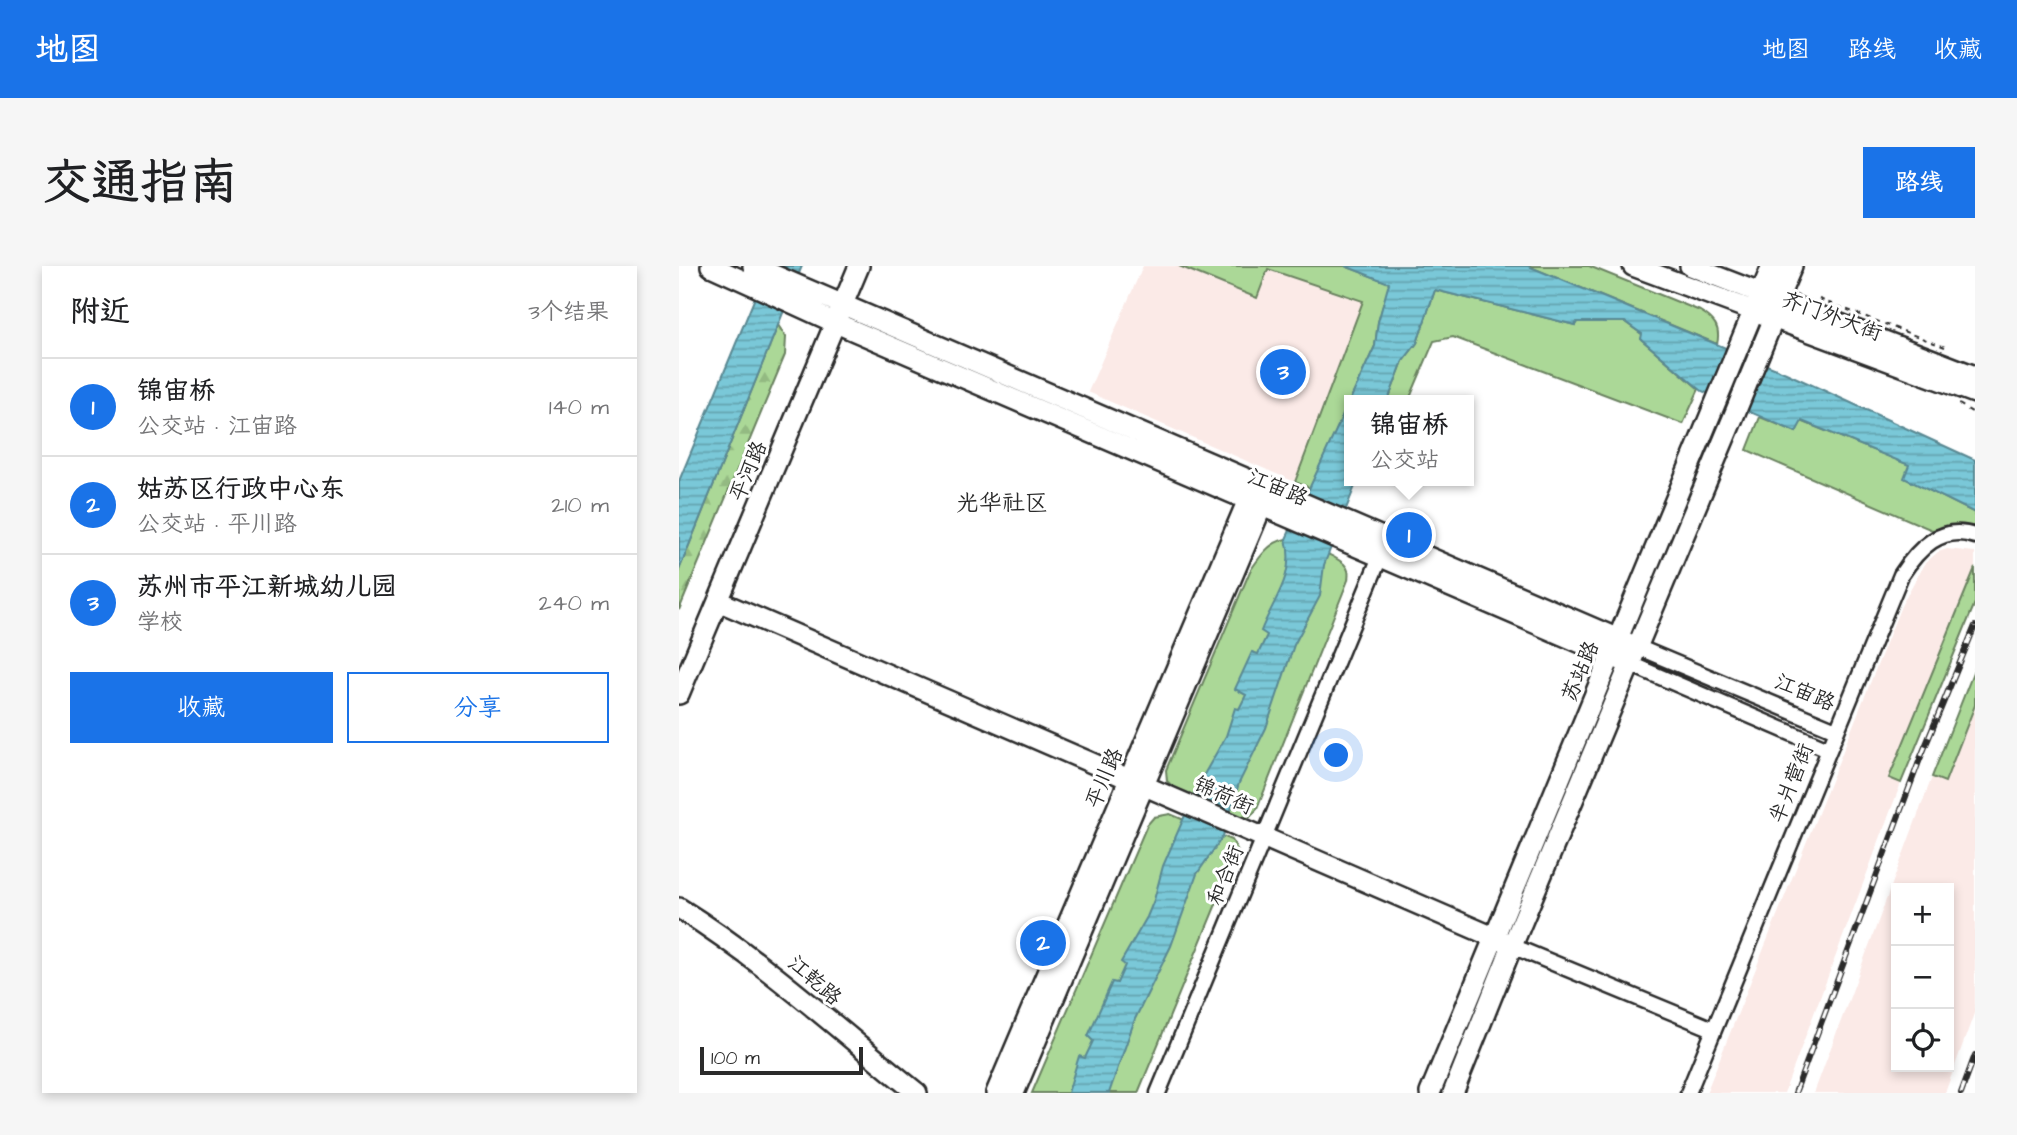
<!DOCTYPE html>
<html lang="zh">
<head>
<meta charset="utf-8">
<style>
  body { margin:0; font-family:"Architects Daughter","LXGW WenKai TC",sans-serif; background:#f6f6f6; color:#202124 }
  .controls { position:absolute; right:21px; bottom:21px; display:grid; overflow:hidden; border-radius:0px; box-shadow:0 4px 10px #0003 }
  .controls button { width:63px; height:63px; display:grid; place-items:center; padding:0; border:0; border-bottom:2px solid #e0e0e0; background:#fff; color:#202124; font:35px sans-serif }
  .scale { position:absolute; left:21px; bottom:18px; width:163px; box-sizing:border-box; padding-left:7px; border:4px solid #2b2b2b; border-top:0; font-size:19px; line-height:24px; white-space:nowrap; color:#2b2b2b; -webkit-text-stroke:5px #fff; paint-order:stroke }
  .you { position:absolute; left:658px; top:490px; width:24px; height:24px; margin:-18px; border:5px solid #fff; border-radius:50%; background:#1a73e8; box-shadow:0 0 0 10px #1a73e833 }
  .badge { display:grid; place-items:center; width:46px; height:46px; border-radius:50%; background:#1a73e8; color:#fff; font-size:23px; font-weight:700 }
  .pin { position:absolute; translate:-50% -50%; border:4px solid #fff; box-shadow:0 2px 7px #0006 }
  .popup { position:absolute; left:665px; top:129px; width:130px; height:91px; box-sizing:border-box; display:grid; place-content:center; border-radius:0px; background:#fff; filter:drop-shadow(0 2px 5px #0005); font-size:23px; white-space:nowrap; color:#757577 }
  .popup b { font-size:26px; color:#202124 }
  .popup::after { content:''; position:absolute; left:50%; top:100%; margin-left:-14px; border:14px solid transparent; border-top-color:#fff }
  .list { margin:0; padding:0; list-style:none }
  h2 { display:flex; justify-content:space-between; align-items:center; height:91px; margin:0; padding:0 28px; font-size:30px }
  h2 small { font-size:23px; font-weight:400; color:#757577 }
  .list li { display:grid; grid-template-columns:46px 1fr auto; gap:21px; align-items:center; box-sizing:border-box; height:98px; padding:0 28px; border-top:2px solid #e0e0e0 }
  .list b { display:block; font-size:26px; white-space:nowrap }
  .list p { margin:0; font-size:23px; white-space:nowrap; color:#757577 }
  .list em { font-size:23px; font-style:normal; color:#757577 }
  .actions { display:flex; gap:14px; padding:21px 28px }
  .actions a { flex:1; padding:16px 0; border:2px solid #1a73e8; border-radius:0px; text-align:center; font-size:24px; color:#1a73e8 }
  .actions .main { background:#1a73e8; color:#fff }
  .icon { flex:none; width:38px; height:38px; fill:none; stroke:currentColor; stroke-width:2; stroke-linecap:round; stroke-linejoin:round }
  .map { position:relative; flex:none; width:1296px; height:827px; overflow:hidden; border-radius:0px }
  header { display:flex; align-items:center; gap:42px; box-sizing:border-box; height:98px; padding:0 35px; background:#1a73e8; color:#fff }
  header strong { font-size:33px }
  nav { display:flex; gap:38px; margin-inline-start:auto; font-size:24px }
  .intro { display:flex; align-items:center; justify-content:space-between; box-sizing:border-box; height:168px; padding:0 42px }
  h1 { margin:0; font-size:49px }
  .button { padding:18px 32px; border-radius:0px; background:#1a73e8; color:#fff; font-size:24px; font-weight:700 }
  main { display:flex; gap:42px; padding:0 42px }
  aside { flex:1; background:#fff; border-radius:0px; box-shadow:0 4px 10px #0003 }
  .map>svg:first-child { display:block }
  .built { fill:#fbeae7; fill-rule:evenodd }
  .green { fill:#abd897; stroke:#6b8261; stroke-width:2 }
  .forest { fill:url(#forest-firs); stroke:#6b8261; stroke-width:2 }
  .water { fill:url(#water-rules); stroke:#5a8993; stroke-width:2 }
  .lines { fill:none; stroke-linecap:round; stroke-linejoin:round }
  .street-casing { stroke:#2b2b2b; stroke-width:19 }
  .secondary-casing { stroke:#2b2b2b; stroke-width:24 }
  .path { stroke:#2b2b2b; stroke-width:2; stroke-dasharray:5 5; stroke-linecap:butt }
  .street { stroke:#fff; stroke-width:14 }
  .secondary { stroke:#fff; stroke-width:19 }
  .rail-casing { stroke:#2b2b2b; stroke-width:6 }
  .rail { stroke:#fff; stroke-width:3.5; stroke-dasharray:10; stroke-linecap:butt }
  .labels { text-anchor:middle; stroke-width:6; stroke-linejoin:round; paint-order:stroke }
  .street-label { font-size:21px; fill:#2b2b2b; stroke:#fff }
  .neighbourhood-label { font-size:23px; fill:#2b2b2b; stroke:#fff }
</style>
</head>
<body>
<header>
<strong>地图</strong>
<nav><a>地图</a><a>路线</a><a>收藏</a></nav>
</header>
<div class="intro"><h1>交通指南</h1><a class="button">路线</a></div>
<main>
<aside>
<h2>附近<small>3个结果</small></h2>
<ul class="list">
<li><span class="badge">1</span><div><b>锦宙桥</b><p>公交站 · 江宙路</p></div><em>140 m</em></li>
<li><span class="badge">2</span><div><b>姑苏区行政中心东</b><p>公交站 · 平川路</p></div><em>210 m</em></li>
<li><span class="badge">3</span><div><b>苏州市平江新城幼儿园</b><p>学校</p></div><em>240 m</em></li>
</ul>
<div class="actions"><a class="main">收藏</a><a>分享</a></div>
</aside>
<div class="map">
<svg width="1296" height="827" viewBox="0 0 1296 827">
  <defs>
    <pattern id="forest-firs" width="22" height="20" patternUnits="userSpaceOnUse" patternTransform="scale(1.75)"><rect width="22" height="20" fill="#abd897"/><path d="M5 1l3.5 6h-7zM16 11l3.5 6h-7z" fill="#93ba82"/></pattern>
    <pattern id="water-rules" width="6" height="5" patternUnits="userSpaceOnUse" patternTransform="scale(1.75)"><rect width="6" height="5" fill="#7ac8d8"/><path d="M0 2.5h6" fill="none" stroke="#64a3af"/></pattern>
  </defs>
  <rect width="100%" height="100%" fill="#fff"/>
  <filter id="ink" filterUnits="userSpaceOnUse"><feTurbulence type="fractalNoise" baseFrequency=".0143" numOctaves="2"/><feDisplacementMap in="SourceGraphic" scale="14" xChannelSelector="R" yChannelSelector="G"/><feConvolveMatrix kernelMatrix="1 2 1 2 8 2 1 2 1" color-interpolation-filters="sRGB"/></filter>
  <g filter="url(#ink)">
    <path class="built" d="M464 0H500L578 32 588 3 685 35 616 216 409 126Z
      M1268 283 1296 286V302L1211 511 1222 517 1105 827H1027L1222 340 1245 298 1259 286Z
      M1296 439V745L1266 827H1135L1253 511 1266 515ZM1217 622H1270V801H1217Z"/>
    <path class="green" d="M500 0H666L711 17 699 56 696 80 631 222 616 216 684 35 589 3 578 32Z
      M849 0H910L1021 45C1035 53 1042 61 1038 78Z
      M756 24 896 59 898 56H946L964 69 962 73 1020 123 1004 158 774 71 755 75 730 134H709L724 95 738 77Z
      M1081 151 1117 166 1122 155 1231 199 1226 212 1296 247V264L1275 260 1253 264 1068 184Z
      M607 273C621 275 655 289 665 298 670 303 670 307 669 314L578 543 572 550 565 552 496 523 488 515 487 504 571 305C580 292 590 276 607 273Z
      M1296 302V337L1222 517 1210 512Z
      M1296 402V439L1266 516 1253 511Z
      M491 548 553 574 559 585 459 827H353L468 559 475 551Z"/>
    <path class="forest" d="M99 59 107 71 106 89 0 344V304Z"/>
    <path class="water" d="M89 0H123L0 304V215Z
      M666 0H849L1107 107 1296 194V247L1225 212 1230 199 1123 155 1117 166 1023 125 962 73 963 68 946 56H898L896 59 756 24 738 77 724 95 709 134H671L696 80 699 56 710 17Z
      M670 136V215H678L645 299 641 330 615 379 587 462 560 517 544 570 518 608 492 680 456 753 430 827H389L400 790 406 792 414 775 409 770 433 716 438 717 446 699 442 696 468 651 475 634 484 600 519 519 547 470 556 442 560 443 567 429 556 423 573 386 579 388 588 369 582 365C594 334 617 309 607 273Z"/>
    <g class="lines">
      <g class="street-casing">
        <path id="street" d="M958 381 1157 464
          M951 398 1149 483
          M833 680 1034 763
          M479 827 701 291
          M1009 827 1222 309C1239 283 1262 258 1296 270"/>
      </g>
      <g class="secondary-casing">
        <path id="secondary" d="M32 0 157 57 951 398
          M74 0 958 381
          M954 0 1296 127
          M1011 0 1296 110
          M39 335 826 676
          M0 428 180 0
          M0 642C85 695 160 764 238 827
          M317 827 574 222
          M335 827 588 228
          M751 827 1093 0
          M774 827 833 680 1054 152 1095 52 1099 33 1113 0"/>
      </g>
      <path class="path" d="M1140 33 1266 81
        M1280 138 1296 148"/>
      <use href="#street" class="street"/>
      <use href="#secondary" class="secondary"/>
      <g class="rail-casing">
        <path id="rail" d="M1116 827 1241 493 1296 360
          M1282 827 1296 789"/>
      </g>
      <use href="#rail" class="rail"/>
    </g>
  </g>
  <g class="labels">
    <g class="street-label">
      <text transform="translate(1153 50) rotate(20)" y="7">齐门外大街</text>
      <text transform="translate(69 205) rotate(-67)" y="7">平河路</text>
      <text transform="translate(599 221) rotate(23)" y="7">江宙路</text>
      <text transform="translate(901 405) rotate(-67)" y="7">苏站路</text>
      <text transform="translate(1126 426) rotate(23)" y="7">江宙路</text>
      <text transform="translate(425 512) rotate(-67)" y="7">平川路</text>
      <text transform="translate(1112 517) rotate(-68)" y="7">半爿营街</text>
      <text transform="translate(545 529) rotate(24)" y="7">锦荷街</text>
      <text transform="translate(546 609) rotate(-68)" y="7">和合街</text>
      <text transform="translate(136 714) rotate(41)" y="7">江乾路</text>
    </g>
    <g class="neighbourhood-label">
      <text x="323" y="244">光华社区</text>
    </g>
  </g>
</svg>
<div class="controls">
<button>+</button>
<button>−</button>
<button><svg class="icon" aria-label="locate" viewBox="0 0 24 24"><circle cx="12" cy="12" r="6"/><path d="M12 2v4M12 18v4M2 12h4M18 12h4"/></svg></button>
</div>
<div class="scale">100 m</div>
<div class="you"></div>
<div class="pin badge" style="left:730px;top:269px">1</div>
<div class="popup"><b>锦宙桥</b>公交站</div>
<div class="pin badge" style="left:364px;top:677px">2</div>
<div class="pin badge" style="left:604px;top:106px">3</div>
</div>
</main>
</body>
</html>
